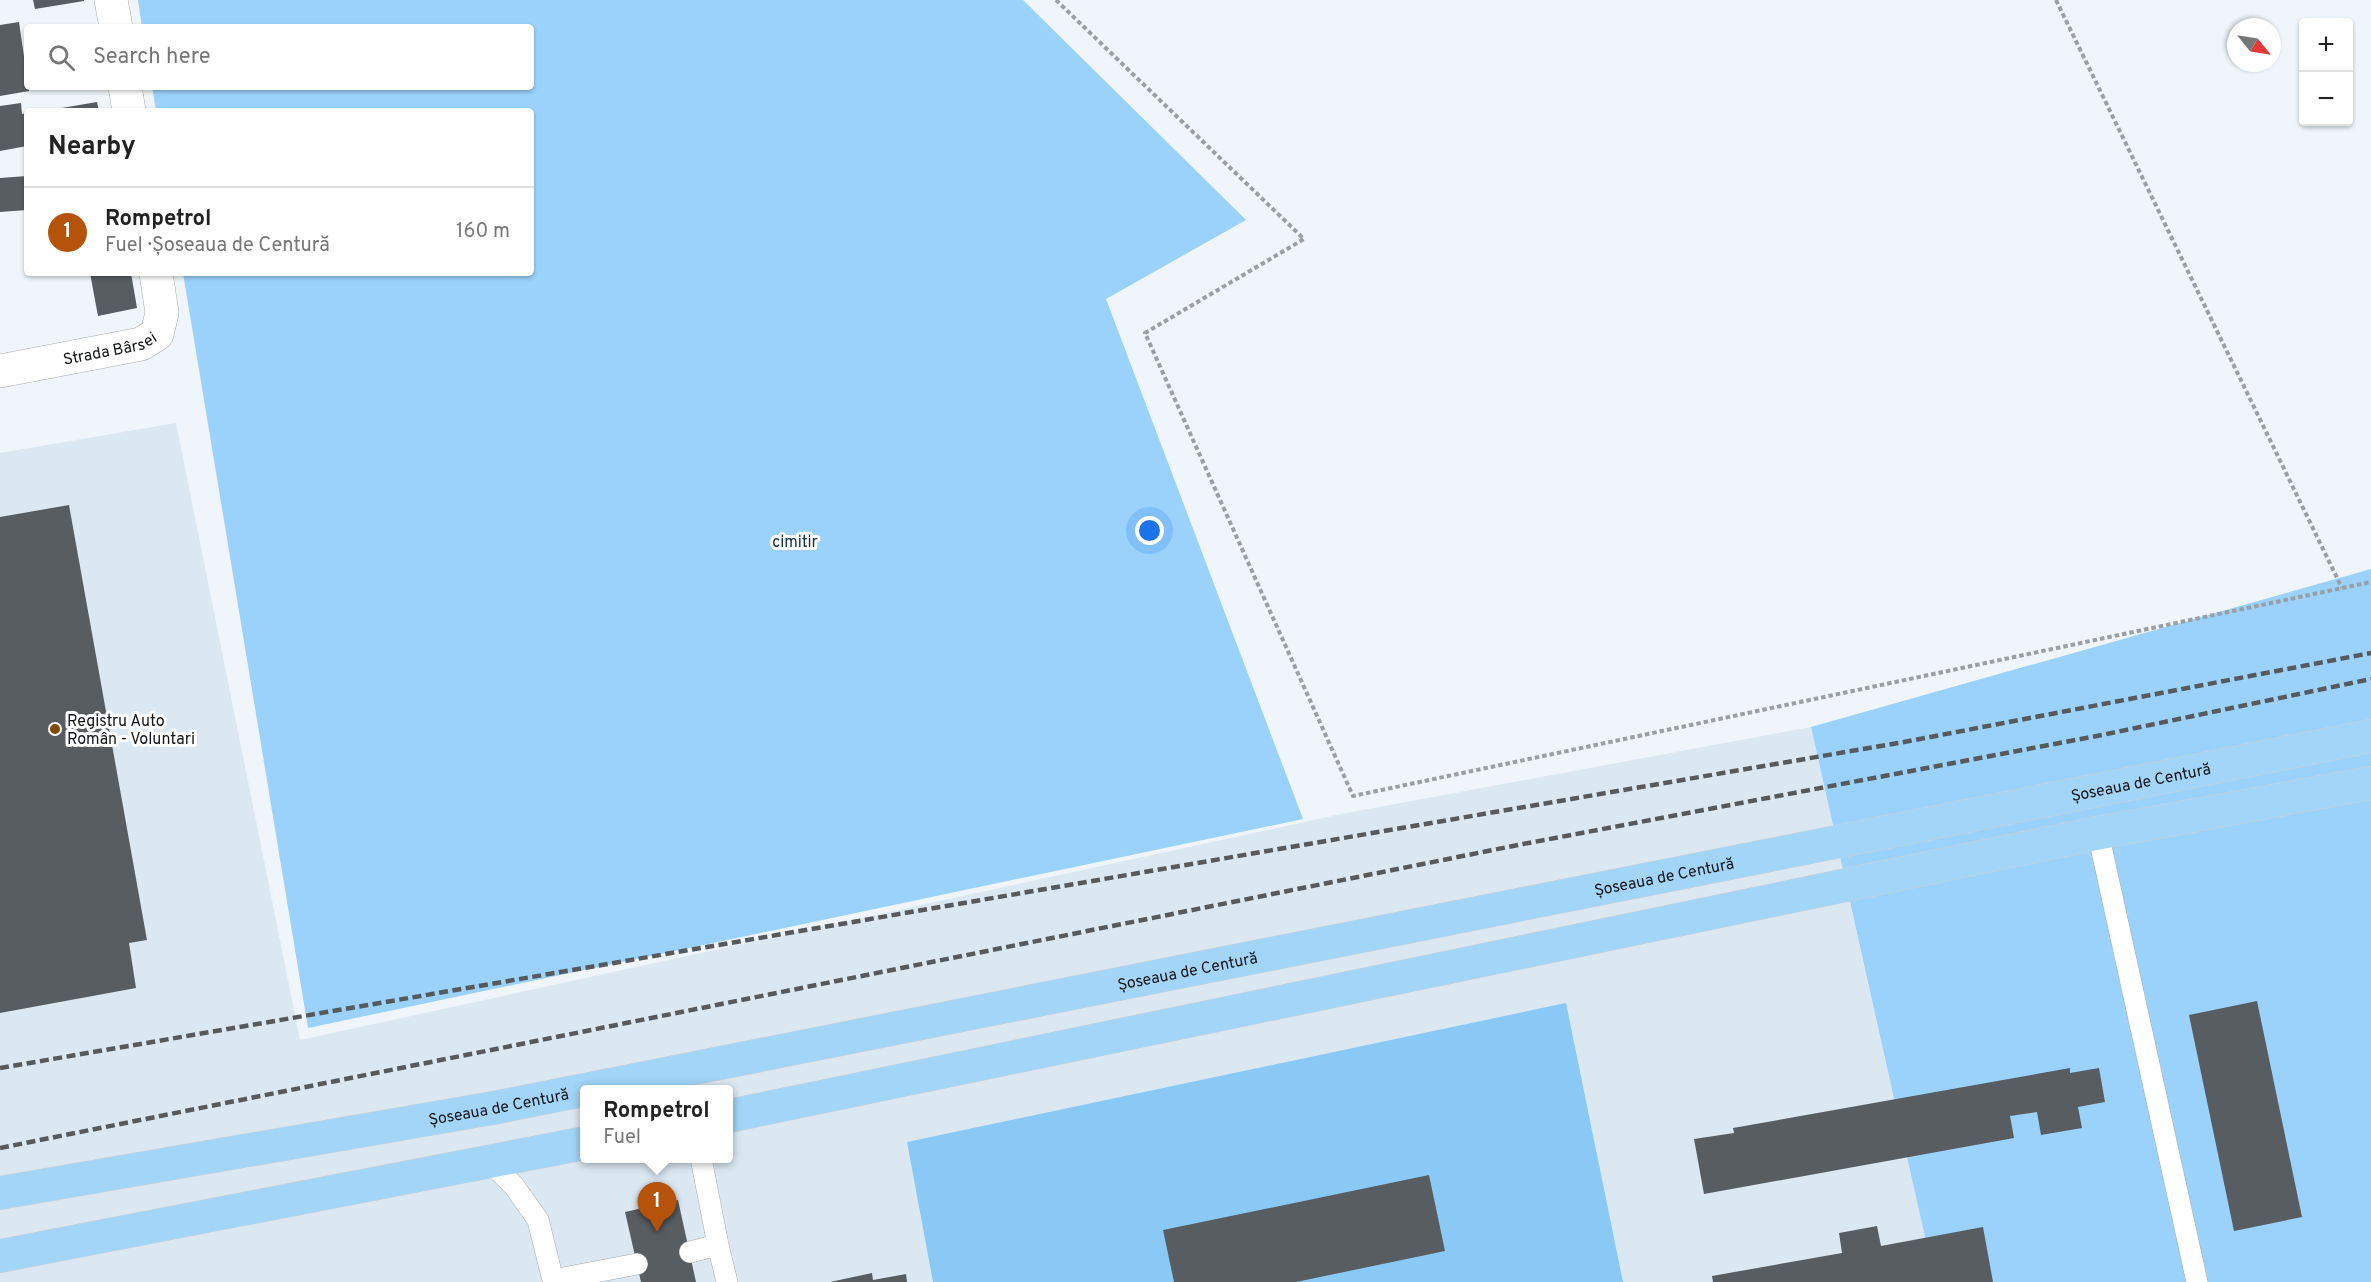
<!DOCTYPE html>
<html lang="en">
<head>
<meta charset="utf-8">
<style>
  body { margin:0; font-family:Overpass,sans-serif; background:#f2f2f2; color:#222 }
  .controls { position:absolute; right:18px; top:18px; display:grid; overflow:hidden; border-radius:6px; box-shadow:0 2px 4px #0004 }
  .controls button { width:54px; height:54px; display:grid; place-items:center; padding:0; border:0; border-bottom:2px solid #e0e0e0; background:#fff; color:#222; font:30px sans-serif }
  .compass { position:absolute; left:2227px; top:18px; width:54px; height:54px; border-radius:50%; background:#fff; box-shadow:0 2px 4px #0004; rotate:120deg }
  .you { position:absolute; left:1150px; top:531px; width:21px; height:21px; margin:-15px; border:4px solid #fff; border-radius:50%; background:#1a73e8; box-shadow:0 0 0 9px #1a73e833 }
  .badge { display:grid; place-items:center; width:39px; height:39px; border-radius:50%; background:#b45309; color:#fff; font-size:20px; font-weight:700 }
  .pin { position:absolute; translate:-50% -50px; filter:drop-shadow(0 2px 3px #0008) }
  .pin::after { content:''; position:absolute; top:32px; width:21px; height:18px; background:inherit; clip-path:polygon(0 0,100% 0,50% 100%) }
  .popup { position:absolute; left:580px; top:1085px; width:153px; height:78px; box-sizing:border-box; display:grid; place-content:center; border-radius:6px; background:#fff; filter:drop-shadow(0 2px 4px #0005); font-size:20px; white-space:nowrap; color:#767676 }
  .popup b { font-size:22px; color:#222 }
  .popup::after { content:''; position:absolute; left:50%; top:100%; margin-left:-12px; border:12px solid transparent; border-top-color:#fff }
  .list { margin:0; padding:0; list-style:none }
  h2 { display:flex; justify-content:space-between; align-items:center; height:78px; margin:0; padding:0 24px; font-size:26px }
  h2 small { font-size:20px; font-weight:400; color:#767676 }
  .list li { display:grid; grid-template-columns:39px 1fr auto; gap:18px; align-items:center; box-sizing:border-box; height:90px; padding:0 24px; border-top:2px solid #e0e0e0 }
  .list b { display:block; font-size:22px; white-space:nowrap }
  .list p { margin:0; font-size:20px; white-space:nowrap; color:#767676 }
  .list em { font-size:20px; font-style:normal; color:#767676 }
  .icon { flex:none; width:33px; height:33px; fill:none; stroke:currentColor; stroke-width:2; stroke-linecap:round; stroke-linejoin:round }
  .map { position:relative; flex:none; width:2371px; height:1282px; overflow:hidden }
  .search { position:absolute; background:#fff; box-shadow:0 2px 4px #0004; left:24px; top:24px; width:510px; height:66px; display:flex; align-items:center; gap:15px; box-sizing:border-box; padding:0 21px; border-radius:6px; color:#767676; font-size:22px }
  .panel { position:absolute; background:#fff; box-shadow:0 2px 4px #0004; left:24px; top:108px; width:510px; height:168px; border-radius:6px }
  .map>svg:first-child { display:block }
  .built { fill:#dbe8f2; fill-rule:evenodd }
  .green { fill:#9ad2fc }
  .forest { fill:#8ac9f6 }
  .building { fill:#585d62 }
  .lines { fill:none; stroke-linecap:round; stroke-linejoin:round }
  .lane-casing { stroke:#a5abaf; stroke-width:22 }
  .street-casing { stroke:#a5abaf; stroke-width:34 }
  .primary-casing { stroke:#d0d0d0; stroke-width:34 }
  .path { stroke:#9a9fa3; stroke-width:4; stroke-dasharray:4.5 3; stroke-linecap:butt }
  .lane { stroke:#fff; stroke-width:21 }
  .street { stroke:#fff; stroke-width:33 }
  .primary { stroke:#a2d5f8; stroke-width:33 }
  .rail { stroke:#575a5d; stroke-width:4.5; stroke-dasharray:9 4.5; stroke-linecap:butt }
  .poi-dot { fill:#844801; stroke:#fff; stroke-width:2 }
  .labels { text-anchor:middle; stroke-width:6; stroke-linejoin:round; paint-order:stroke }
  .street-label { font-size:16px; fill:#121416; stroke:#fff }
  .park-label { font-size:16px; fill:#0b2f46; stroke:#fff }
  .poi-label { font-size:16px; fill:#121416; stroke:#fff; text-anchor:start }
</style>
</head>
<body>
<div class="map">
<svg width="2371" height="1282" viewBox="0 0 2371 1282">
  <rect width="100%" height="100%" fill="#eff5fa"/>
  <path class="built" d="M176 423 300 1040 1341 814 1811 727 1935 1282H0V453ZM585 1090H729V1158H585Z"/>
  <path class="green" d="M138 0H1023L1246 220 1106 299 1303 819 308 1028 183 273H531V111H156L152 87H531V27H142Z
    M2371 569V1282H1935L1811 727Z"/>
  <path class="forest" d="M1566 1003 1623 1282H933L907 1142Z"/>
  <path class="building" d="M33 0H84V1L35 9Z
    M19 22 29 91 0 96V25Z
    M97 102 99 111H50V110Z
    M21 103 22 114 27 113V146L0 151V106Z
    M27 176V210L0 212V178Z
    M90 273H131L137 308 98 316Z
    M69 505 147 940 129 943 136 988 0 1013V517Z
    M2257 1001 2302 1217 2234 1231 2189 1015Z
    M2070 1068V1073L2099 1068 2105 1102 2078 1107 2082 1128 2041 1135 2037 1112 2010 1116 2014 1138 1704 1194 1694 1139 1734 1133 1733 1128Z
    M1429 1175 1445 1251 1296 1282H1174L1163 1230Z
    M678 1200 696 1282H641L625 1212Z
    M1877 1226 1881 1246 1983 1227 1993 1282H1713L1712 1276 1842 1253 1839 1233Z
    M872 1273 873 1280 906 1274 907 1282H830Z"/>
  <g class="lines">
    <g class="lane-casing">
      <path id="lane" d="M2098 833 2197 1282
        M489 1161 514 1186 538 1220 553 1280 637 1264
        M718 1245 727 1282
        M690 1252 718 1245 701 1158"/>
    </g>
    <g class="street-casing">
      <g id="street">
        <path d="M111 0 116 27"/>
        <path d="M125 87 129 111"/>
        <path id="s1" d="M0 371 141 344 157 334 162 313 156 273"/>
      </g>
    </g>
    <g class="primary-casing">
      <g id="primary">
        <path d="M729 1116 2098 833 2371 783"/>
        <path id="s2" d="M0 1193 493 1108 2371 736"/>
        <path d="M0 1256 585 1143"/>
      </g>
    </g>
    <path class="path" d="M1056 0 1304 239 1145 333 1353 796 2371 582
      M2056 0 2342 588"/>
    <use href="#lane" class="lane"/>
    <use href="#street" class="street"/>
    <use href="#primary" class="primary"/>
    <path class="rail" d="M0 1068 1904 742 2371 653
      M0 1148 1523 844 2102 735 2371 679"/>
  </g>
  <circle class="poi-dot" cx="55" cy="729" r="6"/>
  <g class="labels">
    <g class="street-label">
      <text dy="6" stroke="none"><textPath href="#s1" startOffset="112">Strada Bârsei</textPath></text>
      <text dy="6" stroke="none"><textPath href="#s2" startOffset="2180">Șoseaua de Centură</textPath></text>
      <text dy="6" stroke="none"><textPath href="#s2" startOffset="1694">Șoseaua de Centură</textPath></text>
      <text dy="6" stroke="none"><textPath href="#s2" startOffset="1208">Șoseaua de Centură</textPath></text>
      <text dy="6" stroke="none"><textPath href="#s2" startOffset="506">Șoseaua de Centură</textPath></text>
    </g>
    <g class="park-label">
      <text x="795" y="547">cimitir</text>
    </g>
    <g class="poi-label">
      <text x="67" y="726">Registru Auto<tspan x="67" dy="18">Român - Voluntari</tspan></text>
    </g>
  </g>
</svg>
<div class="controls">
<button>+</button>
<button>−</button>
</div>
<svg class="compass" viewBox="-18 -18 36 36"><path d="M0-13l5 13h-10z" fill="#e53935"/><path d="M0 13l5-13h-10z" fill="#767676"/></svg>
<div class="you"></div>
<div class="pin badge" style="left:657px;top:1232px">1</div>
<div class="popup"><b>Rompetrol</b>Fuel</div>
<div class="search"><svg class="icon" aria-label="search" viewBox="0 0 24 24"><circle cx="10" cy="10" r="6"/><path d="M15 15l6 6"/></svg>Search here</div>
<section class="panel">
<h2>Nearby<small></small></h2>
<ul class="list">
<li><span class="badge">1</span><div><b>Rompetrol</b><p>Fuel · Șoseaua de Centură</p></div><em>160 m</em></li>
</ul>
</section>
</div>
</body>
</html>
